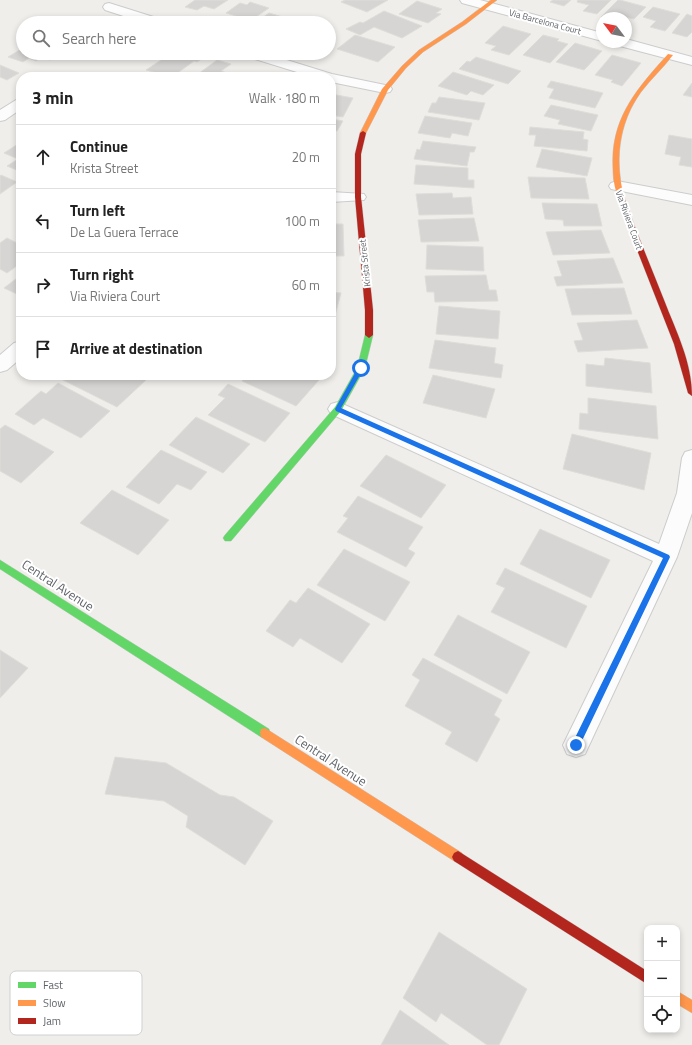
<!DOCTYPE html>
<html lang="en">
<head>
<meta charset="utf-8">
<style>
  body { margin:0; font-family:"Titillium Web",sans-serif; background:#f2f2f2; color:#222 }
  .controls { position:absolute; right:12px; bottom:12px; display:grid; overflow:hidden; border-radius:8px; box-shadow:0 2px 6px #0003 }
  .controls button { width:36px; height:36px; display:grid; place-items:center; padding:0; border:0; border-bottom:1px solid #e0e0e0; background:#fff; color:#222; font:20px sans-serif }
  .compass { position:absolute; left:596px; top:12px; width:36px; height:36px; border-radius:50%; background:#fff; box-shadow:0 2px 6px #0003; rotate:302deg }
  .stop { position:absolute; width:12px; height:12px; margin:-9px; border:3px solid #1a73e8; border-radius:50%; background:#fff }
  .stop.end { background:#1a73e8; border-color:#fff; box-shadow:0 1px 4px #0008 }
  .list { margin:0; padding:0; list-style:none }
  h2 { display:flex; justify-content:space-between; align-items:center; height:52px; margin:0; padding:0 16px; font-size:17px }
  h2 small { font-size:13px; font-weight:400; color:#767676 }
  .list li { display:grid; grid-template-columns:26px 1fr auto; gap:12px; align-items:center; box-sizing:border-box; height:64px; padding:0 16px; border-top:1px solid #e0e0e0 }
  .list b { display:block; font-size:15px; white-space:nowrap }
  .list p { margin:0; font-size:13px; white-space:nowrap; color:#767676 }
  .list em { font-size:13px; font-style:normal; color:#767676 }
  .icon { flex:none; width:22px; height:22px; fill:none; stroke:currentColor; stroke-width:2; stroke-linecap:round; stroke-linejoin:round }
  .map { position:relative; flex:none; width:692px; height:1045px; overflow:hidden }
  .search { position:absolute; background:#fff; box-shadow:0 2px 6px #0003; left:16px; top:16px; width:320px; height:44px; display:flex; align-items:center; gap:10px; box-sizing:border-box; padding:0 14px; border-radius:22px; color:#767676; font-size:15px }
  .panel { position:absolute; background:#fff; box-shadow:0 2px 6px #0003; left:16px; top:72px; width:320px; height:308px; border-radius:16px }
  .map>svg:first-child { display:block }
  .building { fill:#d6d5d3; stroke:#deddd9 }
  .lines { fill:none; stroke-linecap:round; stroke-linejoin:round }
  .street-casing { stroke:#cbcccc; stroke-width:2 }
  .fast-casing { stroke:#cacacb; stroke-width:1 }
  .slow-casing { stroke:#cacacb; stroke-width:1 }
  .jam-casing { stroke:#cacacb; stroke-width:1 }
  .street { fill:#fdfcfc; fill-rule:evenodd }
  .fast { fill:#63d668; fill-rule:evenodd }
  .slow { fill:#ff974d; fill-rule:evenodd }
  .jam { fill:#b3261e; fill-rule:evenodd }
  .route { fill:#1a73e8 }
  .labels { text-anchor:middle; stroke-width:4; stroke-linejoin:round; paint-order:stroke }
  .far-street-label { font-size:9px; fill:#5f6368; stroke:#fff }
  .near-street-label { font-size:13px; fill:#5f6368; stroke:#fff }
  .key { fill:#fff; stroke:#cfd0d2; stroke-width:1 }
  .key-label { font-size:11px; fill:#5f6368 }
</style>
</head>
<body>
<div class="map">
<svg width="692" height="1045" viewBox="0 0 692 1045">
  <rect width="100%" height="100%" fill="#efeeea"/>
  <path class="building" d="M195 0H228L214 9 204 6 197 10 185 7Z
    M345 0H388L367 12 341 2Z
    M553 0H571L564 6 550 2Z
    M578 0H611L597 14 583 11 589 5 577 2Z
    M618 0H620L646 7 634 19 622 16 619 18 601 17Z
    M417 1 442 9 436 13 441 14 428 23 399 14Z
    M250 2 269 8 247 23 232 22 239 17 226 13 240 3 247 5Z
    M653 7 680 14 665 31 650 27 656 21 643 17Z
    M384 11 422 26 402 38 374 27 360 35 346 29 360 22 363 23Z
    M269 13 293 20 289 23H255Z
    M687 14 692 16V32L687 37 672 33Z
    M62 17 72 20 67 23H52Z
    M503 26 531 34 509 55 491 50 496 46 485 43Z
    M355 35 395 47 378 62 337 49Z
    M543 35 559 39 557 41 568 44 550 63 523 55Z
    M575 43 602 51 584 70 556 62Z
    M23 48V53L61 54 50 60 42 57 36 61 29 58 23 62 8 57Z
    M113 53H149L142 58 135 55 129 59Z
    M180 53 188 56 192 53H198L206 56 197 62 194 61 172 77 146 70 167 56 174 58Z
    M612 55 641 63 622 86 611 82 613 80 595 75Z
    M476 57 521 71 508 84 459 69 467 61 470 62Z
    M217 60 231 64 221 71 232 75 230 77H194Z
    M0 65 19 73 7 80 0 77Z
    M453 72 494 85 483 95 471 91 467 95 438 86Z
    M551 81 603 93 595 108 549 98 554 89 547 87Z
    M692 83V97L683 95Z
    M331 94 353 98 343 117 331 115Z
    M439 97 485 103 479 120 428 112 432 103H436Z
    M551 105 598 115 591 131 558 124 560 120 544 116Z
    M425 116 472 123 468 136 452 133 450 138 418 133Z
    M331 119 343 121 337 131 331 130Z
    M530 127 584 132 583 139 588 140 587 151 534 146 536 135H529Z
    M669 135 692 139V167L679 165 681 157 665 154Z
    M423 141 476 147 474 152H470L467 166 414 159 417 149 420 150Z
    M18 144 21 146V172L7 166 18 159 4 153Z
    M542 149 592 158 587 176 536 167Z
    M416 165 468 168V180H474V188L414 184Z
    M1 175 17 182 0 194V176Z
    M528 177 585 178 589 199 531 198Z
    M452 193 453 198 471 197 473 214 419 215 416 194Z
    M542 203 597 204 602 226H564L563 220 545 219Z
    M474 218 479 241 421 242 418 220Z
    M331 224H343L344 256H331Z
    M601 230 610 253 553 255 546 232Z
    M7 238 21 245V263L7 273 0 269V243Z
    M427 245 483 247 484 271 426 269Z
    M613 258 623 283 557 286 554 277 562 276 557 261Z
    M21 275V296L4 288Z
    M486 275 489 290H496L498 301 435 302 434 292H427L425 276Z
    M624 288 632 314 572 315 565 289Z
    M331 292 341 293 334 319H331Z
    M439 306 500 311 498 339 436 334Z
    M637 320 648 348 578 352 574 341 583 340 577 323Z
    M435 340 496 348 494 363 503 365 501 378 429 368Z
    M605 358 650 363 652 393 586 386V364L604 366Z
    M69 375H136L146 380 117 407 63 380Z
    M248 375H308L319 380 296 406 242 381Z
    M433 375 495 389 486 418 423 403Z
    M58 383 110 411 81 438 43 418 34 425 15 414 41 391 46 394Z
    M228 384 290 413 265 442 208 415 225 398 218 395Z
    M588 398 656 406 658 439 579 429 580 413 588 414Z
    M196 417 250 444 223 473 169 445Z
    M5 425 54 452 21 483 0 471V429Z
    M572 434 651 453 644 490 563 469Z
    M161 450 207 472 191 490 177 484 159 504 126 487Z
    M386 455 446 485 421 518 360 486Z
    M112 490 169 520 138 555 80 523Z
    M358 496 423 527 408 549 415 553 406 567 337 532 348 518 343 516Z
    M540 529 610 560 591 598 520 564Z
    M344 549 410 582 385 621 317 585Z
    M505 568 587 606 566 648 491 612 505 588 496 584Z
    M308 588 370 624 342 663 300 638 293 647 266 631 290 600 296 603Z
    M458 615 530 652 507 694 434 655Z
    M0 650 28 668 0 698Z
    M423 658 502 700 494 715 500 719 477 762 445 744 452 732 405 706 420 680 412 675Z
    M115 757 166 763 220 795 234 797 273 821 245 865 186 827 188 816 164 801 105 794Z
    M439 932 527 989 499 1045H487L441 1013 436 1022 403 998Z
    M400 1010 449 1045H381Z"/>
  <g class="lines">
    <g class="street-casing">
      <path id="street" d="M460 0H480L602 33V41L462 3Z
        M109 3 163 20 164 23H145L105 10 103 7 105 4Z
        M626 39 692 57V65L616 45 614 42H626Z
        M243 53H264L332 74 390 86 392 89 390 92 385 93 331 82V77H313L245 56Z
        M21 99V109L5 120 0 121V110L16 100Z
        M617 181 692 195V205L611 189 609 186 611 183Z
        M331 192 364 194 366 197 364 200 331 202Z
        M21 341V358L7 370 0 372V355L14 343Z
        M338 402 659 544 677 493 682 458 685 452 692 450V513L677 557 585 754 576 757 567 754 563 745 653 561 331 414 328 409 331 404Z"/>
    </g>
    <g class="fast-casing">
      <path id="fast" d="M369 332 373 335 365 368 341 411 231 541H225L223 538 225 535 335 407 357 368 365 335Z
        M0 560 269 729 270 733 269 737 265 738 261 737 0 569Z"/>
    </g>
    <g class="slow-casing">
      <path id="slow" d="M491 0H497L466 24 423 52 406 68 388 90 366 133 361 134 360 133 382 89 402 66 419 50 462 22Z
        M668 54 673 55C663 68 651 79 641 92 618 124 614 163 625 200L624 201H620C615 192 613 179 613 169 610 118 637 89 668 54Z
        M265 728 462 853 464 857 462 861 458 863 454 861 261 737 260 733 261 729Z
        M677 991 692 1000V1013L677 1004Z"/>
    </g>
    <g class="jam-casing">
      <path id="jam" d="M363 131 366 133 361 154V197L373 310V335L369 338 365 335V310L355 197V154L360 133Z
        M622 198 625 200C637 234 651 267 664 300 676 331 692 362 692 396L688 393 674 344 630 232 619 200Z
        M458 851 647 971V984L454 861 452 857 454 853Z"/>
    </g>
    <use href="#street" class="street"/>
    <use href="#fast" class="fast"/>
    <use href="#slow" class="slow"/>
    <use href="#jam" class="jam"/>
  </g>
  <path class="route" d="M359 366 364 368 341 408 669 555 670 557 579 747H573V742L663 558 336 411 335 409Z"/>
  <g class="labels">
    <g class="far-street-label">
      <text transform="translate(545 22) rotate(15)" y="3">Via Barcelona Court</text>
      <text transform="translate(629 220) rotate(70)" y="3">Via Riviera Court</text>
      <text transform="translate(365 263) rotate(-96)" y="3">Krista Street</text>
    </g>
    <g class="near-street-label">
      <text transform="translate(58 585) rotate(33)" y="5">Central Avenue</text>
      <text transform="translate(331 760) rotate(33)" y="5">Central Avenue</text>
    </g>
  </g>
  <rect x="10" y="971" width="132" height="64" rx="6" class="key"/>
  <rect x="18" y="982" width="18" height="6" fill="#63d668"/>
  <rect x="18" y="1000" width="18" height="6" fill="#ff974d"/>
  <rect x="18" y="1018" width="18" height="6" fill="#b3261e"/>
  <g class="key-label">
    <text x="43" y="989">Fast</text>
    <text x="43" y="1007">Slow</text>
    <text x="43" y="1025">Jam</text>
  </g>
</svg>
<div class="controls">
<button>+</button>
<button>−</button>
<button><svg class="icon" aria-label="locate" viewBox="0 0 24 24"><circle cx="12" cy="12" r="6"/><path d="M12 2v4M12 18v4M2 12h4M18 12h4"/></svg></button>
</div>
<svg class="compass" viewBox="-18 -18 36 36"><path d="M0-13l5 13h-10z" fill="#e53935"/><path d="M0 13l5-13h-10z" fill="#767676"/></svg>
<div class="stop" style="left:361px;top:368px"></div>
<div class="stop end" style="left:576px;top:745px"></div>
<div class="search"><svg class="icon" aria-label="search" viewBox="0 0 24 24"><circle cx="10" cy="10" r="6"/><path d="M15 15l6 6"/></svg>Search here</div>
<section class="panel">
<h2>3 min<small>Walk · 180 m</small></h2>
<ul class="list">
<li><svg class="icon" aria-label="ahead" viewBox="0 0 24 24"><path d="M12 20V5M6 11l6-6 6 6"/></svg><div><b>Continue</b><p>Krista Street</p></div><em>20 m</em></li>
<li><svg class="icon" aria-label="left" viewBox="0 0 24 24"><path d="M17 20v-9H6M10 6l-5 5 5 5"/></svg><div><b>Turn left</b><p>De La Guera Terrace</p></div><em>100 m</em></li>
<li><svg class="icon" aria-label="right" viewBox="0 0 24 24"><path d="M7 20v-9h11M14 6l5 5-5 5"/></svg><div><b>Turn right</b><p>Via Riviera Court</p></div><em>60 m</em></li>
<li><svg class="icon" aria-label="arrive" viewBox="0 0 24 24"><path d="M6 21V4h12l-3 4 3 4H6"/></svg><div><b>Arrive at destination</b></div></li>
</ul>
</section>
</div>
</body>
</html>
